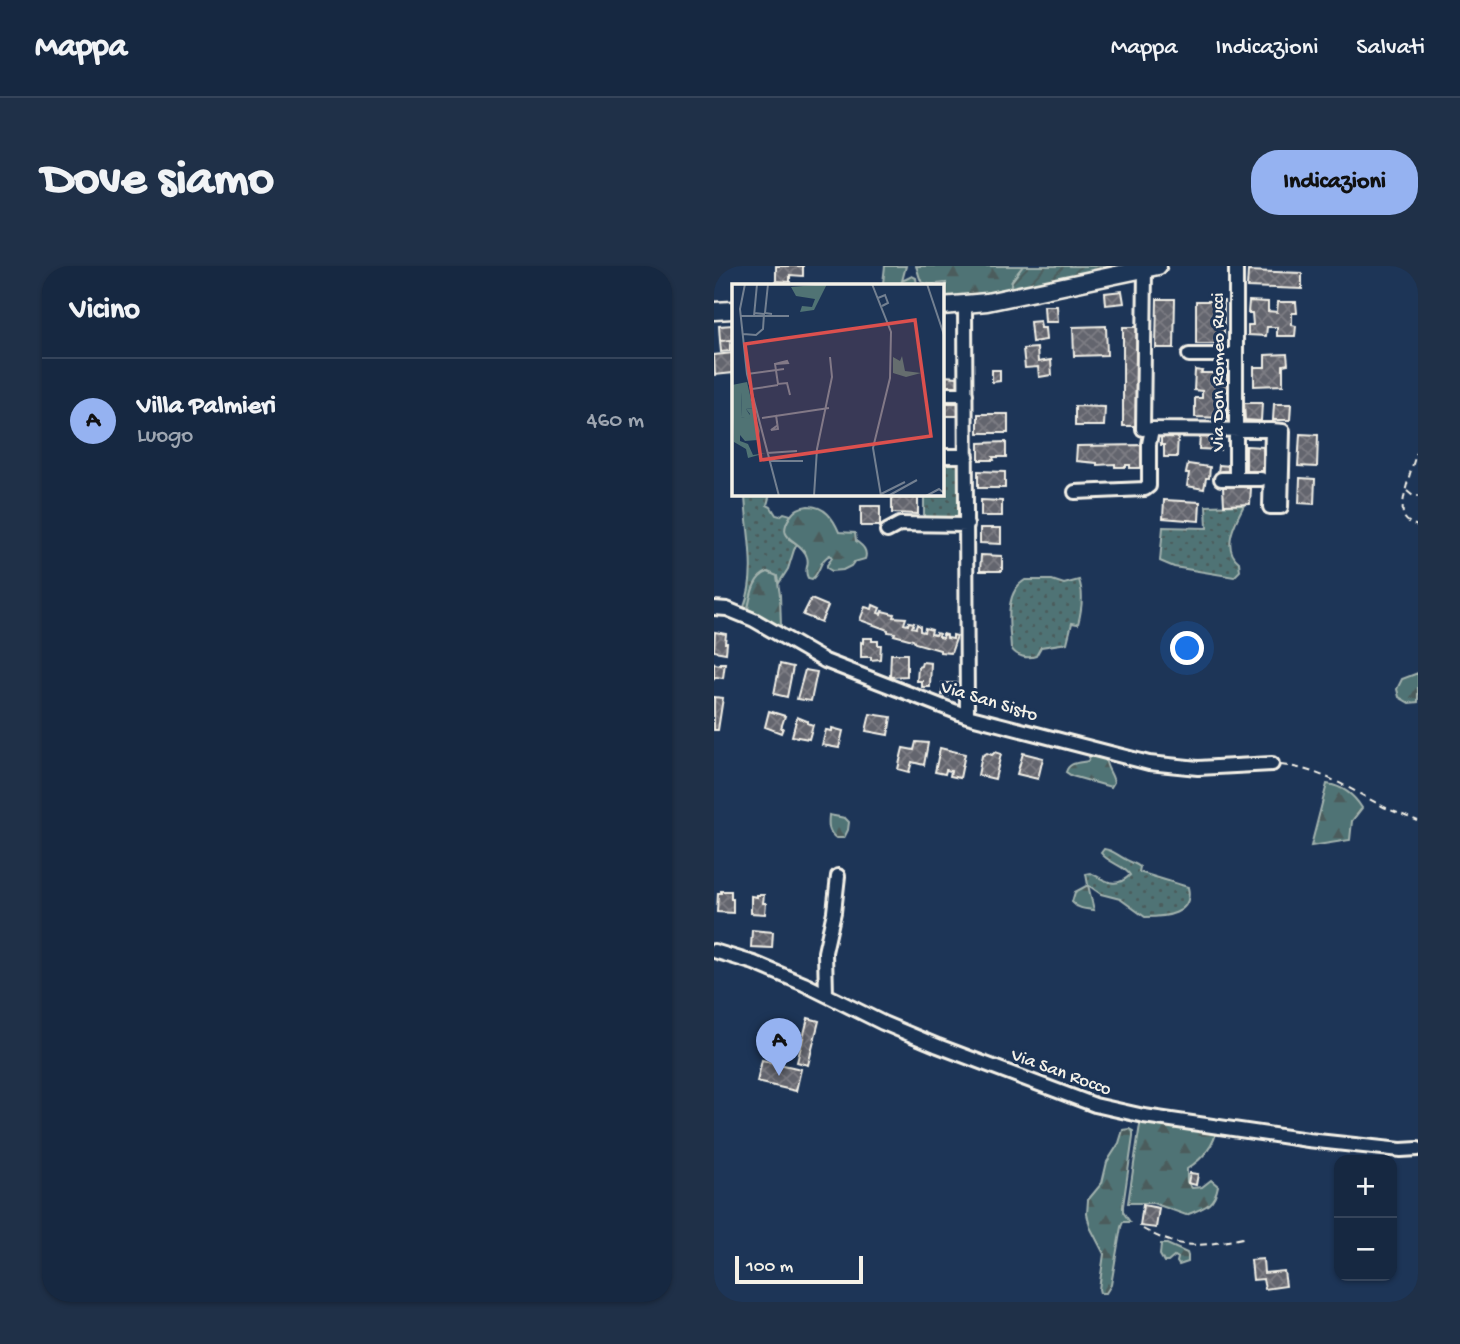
<!DOCTYPE html>
<html lang="it">
<head>
<meta charset="utf-8">
<style>
  body { margin:0; font-family:"Gochi Hand",sans-serif; background:#1f3048; color:#f1f3f6 }
  .controls { position:absolute; right:21px; bottom:21px; display:grid; overflow:hidden; border-radius:14px; box-shadow:0 2px 5px #0004 }
  .controls button { width:63px; height:63px; display:grid; place-items:center; padding:0; border:0; border-bottom:2px solid #35445a; background:#162841; color:#f1f3f6; font:35px sans-serif }
  .scale { position:absolute; left:21px; bottom:18px; width:128px; box-sizing:border-box; padding-left:7px; border:4px solid #f4f1e8; border-top:0; font-size:19px; line-height:24px; white-space:nowrap; color:#f4f1e8; -webkit-text-stroke:5px #1d3557; paint-order:stroke }
  .you { position:absolute; left:474px; top:383px; width:24px; height:24px; margin:-18px; border:5px solid #fff; border-radius:50%; background:#1a73e8; box-shadow:0 0 0 10px #1a73e833 }
  .badge { display:grid; place-items:center; width:46px; height:46px; border-radius:50%; background:#95b2f1; color:#111; font-size:23px; font-weight:700 }
  .pin { position:absolute; translate:-50% -58px; filter:drop-shadow(0 2px 4px #0008) }
  .pin::after { content:''; position:absolute; top:37px; width:24px; height:21px; background:inherit; clip-path:polygon(0 0,100% 0,50% 100%) }
  .list { margin:0; padding:0; list-style:none }
  h2 { display:flex; justify-content:space-between; align-items:center; height:91px; margin:0; padding:0 28px; font-size:30px }
  h2 small { font-size:23px; font-weight:400; color:#9ea6b1 }
  .list li { display:grid; grid-template-columns:46px 1fr auto; gap:21px; align-items:center; box-sizing:border-box; height:126px; padding:0 28px; border-top:2px solid #35445a }
  .list b { display:block; font-size:26px; white-space:nowrap }
  .list p { margin:0; font-size:23px; white-space:nowrap; color:#9ea6b1 }
  .list em { font-size:23px; font-style:normal; color:#9ea6b1 }
  .map { position:relative; flex:none; width:704px; height:1036px; overflow:hidden; border-radius:28px }
  header { display:flex; align-items:center; gap:42px; box-sizing:border-box; height:98px; padding:0 35px; background:#162841; border-bottom:2px solid #35445a }
  header strong { font-size:33px }
  nav { display:flex; gap:38px; margin-inline-start:auto; font-size:24px }
  .intro { display:flex; align-items:center; justify-content:space-between; box-sizing:border-box; height:168px; padding:0 42px }
  h1 { margin:0; font-size:49px }
  .button { padding:18px 32px; border-radius:28px; background:#95b2f1; color:#111; font-size:24px; font-weight:700 }
  main { display:flex; gap:42px; padding:0 42px }
  aside { flex:1; background:#162841; border-radius:28px; box-shadow:0 2px 5px #0004 }
  .map>svg:first-child { display:block }
  .grass { fill:url(#grass-dots); stroke:#a2b2ae; stroke-width:2 }
  .forest { fill:url(#forest-firs); stroke:#a2b2ae; stroke-width:2 }
  .garden { fill:url(#garden-furrows); stroke:#a2b2ae; stroke-width:2 }
  .building { fill:url(#building-cross-hatch); stroke:#f4f1e8; stroke-width:2 }
  .lines { fill:none; stroke-linecap:round; stroke-linejoin:round }
  .minor-casing { stroke:#f4f1e8; stroke-width:18 }
  .major-casing { stroke:#f4f1e8; stroke-width:21 }
  .path { stroke:#f4f1e8; stroke-width:2; stroke-dasharray:7 5; stroke-linecap:butt }
  .minor { stroke:#1d3557; stroke-width:12 }
  .major { stroke:#1d3557; stroke-width:16 }
  .labels { text-anchor:middle; stroke-width:6; stroke-linejoin:round; paint-order:stroke }
  .street-label { font-size:19px; fill:#f4f1e8; stroke:#1d3557 }
  .inset-road { fill:none; stroke:#738091; stroke-width:2 }
  .view { fill:#dc504e; fill-opacity:0.15; stroke:#dc504e; stroke-width:3.5 }
  .inset-edge { fill:none; stroke:#f4f1e8; stroke-width:3.5 }
</style>
</head>
<body>
<header>
<strong>Mappa</strong>
<nav><a>Mappa</a><a>Indicazioni</a><a>Salvati</a></nav>
</header>
<div class="intro"><h1>Dove siamo</h1><a class="button">Indicazioni</a></div>
<main>
<aside>
<h2>Vicino<small></small></h2>
<ul class="list">
<li><span class="badge">A</span><div><b>Villa Palmieri</b><p>Luogo</p></div><em>460 m</em></li>
</ul>
</aside>
<div class="map">
<svg width="704" height="1036" viewBox="0 0 704 1036">
  <defs>
    <pattern id="grass-dots" width="8" height="8" patternUnits="userSpaceOnUse" patternTransform="scale(1.75)"><rect width="8" height="8" fill="#507374"/><path d="M2 2h.1M6 6h.1" fill="none" stroke="#4c5b5b" stroke-width="1.8" stroke-linecap="round"/></pattern>
    <pattern id="forest-firs" width="22" height="20" patternUnits="userSpaceOnUse" patternTransform="scale(1.75)"><rect width="22" height="20" fill="#507374"/><path d="M5 1l3.5 6h-7zM16 11l3.5 6h-7z" fill="#4c5b5b"/></pattern>
    <pattern id="garden-furrows" width="10" height="10" patternUnits="userSpaceOnUse" patternTransform="scale(1.75)"><rect width="10" height="10" fill="#507374"/><path d="M-1 1l2-2M0 10L10 0M9 11l2-2" fill="none" stroke="#4c5b5b"/></pattern>
    <pattern id="building-cross-hatch" width="8" height="8" patternUnits="userSpaceOnUse" patternTransform="scale(1.75)"><rect width="8" height="8" fill="#64656e"/><path d="M0 0l8 8M0 8l8-8" fill="none" stroke="#7b7c83"/></pattern>
  </defs>
  <rect width="100%" height="100%" fill="#1d3557"/>
  <filter id="ink" filterUnits="userSpaceOnUse"><feTurbulence type="fractalNoise" baseFrequency=".0143" numOctaves="2"/><feDisplacementMap in="SourceGraphic" scale="14" xChannelSelector="R" yChannelSelector="G"/><feConvolveMatrix kernelMatrix="1 2 1 2 8 2 1 2 1" color-interpolation-filters="sRGB"/></filter>
  <g filter="url(#ink)">
    <path class="grass" d="M228 196H247L248 252H210V228H228Z
      M31 228H56L53 239 57 241 62 249 66 250 70 247 77 249 73 256 75 273 83 278 80 284 74 303 65 317 62 310 39 323 34 343 30 341C44 304 32 266 31 228Z
      M530 239C521 256 507 282 525 296L526 305 520 311 460 301 446 295 449 261 493 262 492 240Z
      M311 314H338L350 318 365 314C370 328 368 343 364 358L358 357 353 377 327 381 322 390C313 393 303 391 297 382 296 361 289 327 311 314Z
      M390 583C399 584 403 589 411 593 416 596 421 597 426 601L425 606 474 621C480 649 451 651 431 651L406 633 387 628 374 619 372 608 377 607C391 615 402 623 416 609 410 599 394 597 387 587Z"/>
    <path class="forest" d="M171 0H192L188 15 198 10 202 12 203 19H167L169 17Z
      M202 0H309L298 14 295 27 228 35V23L232 21V17C226 18 213 19 208 16 205 13 204 4 202 0Z
      M94 240C111 240 119 252 125 266L141 267 142 275C149 280 154 285 151 293L140 296 137 300 129 304 118 305 113 302V299L118 292 116 289C105 294 107 306 98 313L94 312C89 303 96 300 93 291 88 273 60 275 76 251 81 243 86 241 94 240Z
      M54 306 63 310 66 329 67 360H64L34 343C37 329 39 311 54 306Z
      M704 407V436L695 437 685 431 683 423 688 413Z
      M377 486 391 490C392 504 397 504 400 516L397 521 358 510 352 506C355 496 364 497 374 495Z
      M613 518C628 520 640 529 648 542L638 555 636 574 597 580Z
      M115 549 131 552 135 556 134 564 130 572H122C114 566 114 559 115 549Z
      M374 619 380 644C371 643 364 643 358 636L361 626Z
      M427 852 503 863C500 881 488 893 473 903V916L478 922 488 921 497 914 504 920C500 940 490 942 472 949L439 937H414Z
      M415 863 419 865V871L409 940V946L416 956H409L407 961 397 1019 392 1027H386L385 1023 390 988 376 961 373 948 374 934 388 917 393 896 405 877 409 864Z
      M447 978H453L473 987 474 990V996L465 999 463 996 464 992 461 990 454 996H450L446 989Z"/>
    <path class="garden" d="M309 0H428L295 27 298 15Z"/>
    <path class="building" d="M62 0H89V10L76 9V16L62 15Z
      M534 5 588 7V23L533 21Z
      M408 25 410 37 392 39 391 27Z
      M443 33H461L460 82H442Z
      M482 35H510V78H482Z
      M535 35 554 36V45L563 46 564 36H582L583 47H578V59L582 60 581 70H563V61H553L552 70 534 69V59H539L538 47H534Z
      M330 40H343L344 56H331Z
      M326 55 327 62H331L332 74 318 76 316 56Z
      M19 59V74L6 75 5 60Z
      M392 60 393 89 360 90 359 61Z
      M409 61H424V160H409Z
      M16 74V85L7 86 6 75Z
      M323 82 324 96 337 94 338 109 325 111 324 101 311 102 309 83Z
      M19 87V107L1 109 0 89Z
      M573 88 574 98 569 99V119L540 120V101H551V89Z
      M278 104H286V115L278 116Z
      M481 104 488 105 487 107H505V104L513 105V125H504V132L512 134V152L481 151V132H488V125L480 124Z
      M228 110 245 111 244 123 228 122Z
      M228 137H244V150H228Z
      M530 137H548L547 155 531 154Z
      M560 138H577L576 154H559Z
      M361 140 391 141 390 160H361Z
      M264 148H294V167H264Z
      M464 167 463 191H450V179H447V168Z
      M586 168 604 169 603 201 584 200Z
      M486 169 506 170V184L485 183Z
      M292 176V191H279L280 194H265V177Z
      M428 179V202H416V199H412V201H401V198L383 199V197L362 195 363 180Z
      M532 180 549 181V205H532Z
      M474 198 496 201 495 212H492L490 223 473 220 475 207H472Z
      M505 199 516 200 515 208 504 206Z
      M264 205 291 206V222H264Z
      M586 212 601 213 600 238 585 237Z
      M518 215 526 219 533 220V222H537L536 238 510 239 509 221 518 219Z
      M178 232H204V248L178 247Z
      M267 234 288 235V250H267Z
      M450 234 486 236 485 255 449 252Z
      M147 240H166V260H147Z
      M266 262H287V278L266 277Z
      M267 289 288 290V305H266Z
      M97 333 114 340 107 356 89 349Z
      M159 339 166 342 164 347 167 348 168 345 180 348 179 351 192 352 190 358 194 359 195 356 200 357 198 361 202 362 203 358 206 360V365L210 366 211 362 218 364 217 368 221 369 222 367 225 368V371L229 372V368L233 369V372L239 373V369L243 370 237 387 226 386V384L201 377 199 374 180 369 181 367 174 366V364L146 354 151 341 158 343Z
      M1 366 12 368 11 377H13L12 387 0 385Z
      M149 372H158V375H164V379H167L166 393 157 394V391H147V376L149 377Z
      M177 388H193V410L176 411Z
      M0 396 1 398 6 399V397H11L9 412 2 411 0 413Z
      M208 396 217 397 216 421H208V415H203L204 401 207 400Z
      M66 398 79 401 73 431 60 428Z
      M91 404 103 406 97 435 83 433Z
      M228 417H242V430L228 429Z
      M0 431 9 432 4 464H0Z
      M55 445 71 450 67 462H69L67 467 51 461Z
      M156 448 177 451 174 469 152 465Z
      M83 451 93 455V457L99 459 95 473 78 470Z
      M118 462 129 465 125 482 108 479 112 464 118 465Z
      M202 476 214 477 210 499 198 496 195 506 184 503 189 482 200 484Z
      M226 482 251 488 246 512 236 510 237 505 232 504 231 508 221 506Z
      M281 486 287 488 281 513 264 509 268 490 273 487 278 489Z
      M309 487 329 492 324 513 303 508Z
      M7 625H17V633H19V647L3 646 4 627H7Z
      M43 629H50L49 637H52L51 648 37 647V630L43 631Z
      M38 664 59 666 58 682 37 681Z
      M94 752 105 755 94 799 83 796Z
      M48 794 87 803 82 825 43 816Z
      M476 907 484 908 482 919 474 917Z
      M429 939 445 942 442 962 426 960Z
      M549 993 550 1007 570 1005 572 1020 551 1023 549 1013 539 1014 537 994Z"/>
    <g class="lines">
      <g class="minor-casing">
        <path id="minor" d="M251 38 253 450
          M475 89H522
          M228 128H252
          M429 163 431 3
          M228 190H253
          M507 213H547
          M522 213V0
          M361 226 431 223 435 220V178L438 163 558 164 556 241H567L569 165 558 164
          M173 265 186 258 253 259
          M0 342 13 343 40 354 111 395 253 450 435 497 484 502 558 498
          M0 685 40 697 90 718 169 757 224 780 381 839 430 850 594 874 687 884 704 883
          M112 729 111 686 120 646 124 610"/>
      </g>
      <g class="major-casing">
        <path id="major" d="M228 40 273 36 444 0
          M0 45 19 44"/>
      </g>
      <path class="path" d="M704 182C700 196 684 239 690 251 693 256 698 258 704 260
        M693 225 699 230H704
        M567 499C605 503 635 522 668 540 680 546 692 550 704 555
        M429 963C468 985 488 980 529 972"/>
      <use href="#minor" class="minor"/>
      <use href="#major" class="major"/>
    </g>
  </g>
  <g class="labels">
    <g class="street-label">
      <text transform="translate(502 106) rotate(-90)" y="7">Via Don Romeo Rucci</text>
      <text transform="translate(276 433) rotate(17)" y="7">Via San Sisto</text>
      <text transform="translate(348 804) rotate(20)" y="7">Via San Rocco</text>
    </g>
  </g>
  <g transform="translate(18 18)">
    <rect width="212" height="212" fill="#1d3557"/>
    <path d="M95 0 82 26 68 28 70 22 80 23 83 15 64 12 59 3Z" fill="#507374"/>
    <path d="M170 72 173 87 189 89 174 93 161 89V73L168 77ZM0 108H10L9 133 15 134 18 130 14 125 21 124 28 147 26 156 13 157 8 151V157L16 160 21 171 34 169 16 174 14 165 2 158Z" fill="#507374"/>
    <path d="M15 98 21 124 14 125 19 133 16 135 9 133 10 109 0 108V101Z" fill="#507374"/>
    <path class="inset-road" d="M13 0 8 25 15 90 47 212M36 0 33 29 40 30M140 0 159 48 158 94 141 164 149 212M195 0 212 51M146 14 153 11 156 19 150 22M9 32H57M22 32 25 0M11 50 24 51 31 45 32 30 22 29M43 80 55 77 56 79 43 80 46 100 55 99 58 111M15 90 52 85M20 105 46 101M44 131 46 145 39 146 46 141M30 134 97 124M35 169 65 167M37 177H71M149 210 173 198M82 212 85 165 100 93 98 73M156 212 185 196M194 212 207 205 212 209"/>
    <path class="view" d="M183 36 199 152 29 176 13 60Z"/>
    <rect width="212" height="212" class="inset-edge"/>
  </g>
</svg>
<div class="controls">
<button>+</button>
<button>−</button>
</div>
<div class="scale">100 m</div>
<div class="you"></div>
<div class="pin badge" style="left:65px;top:810px">A</div>
</div>
</main>
</body>
</html>
